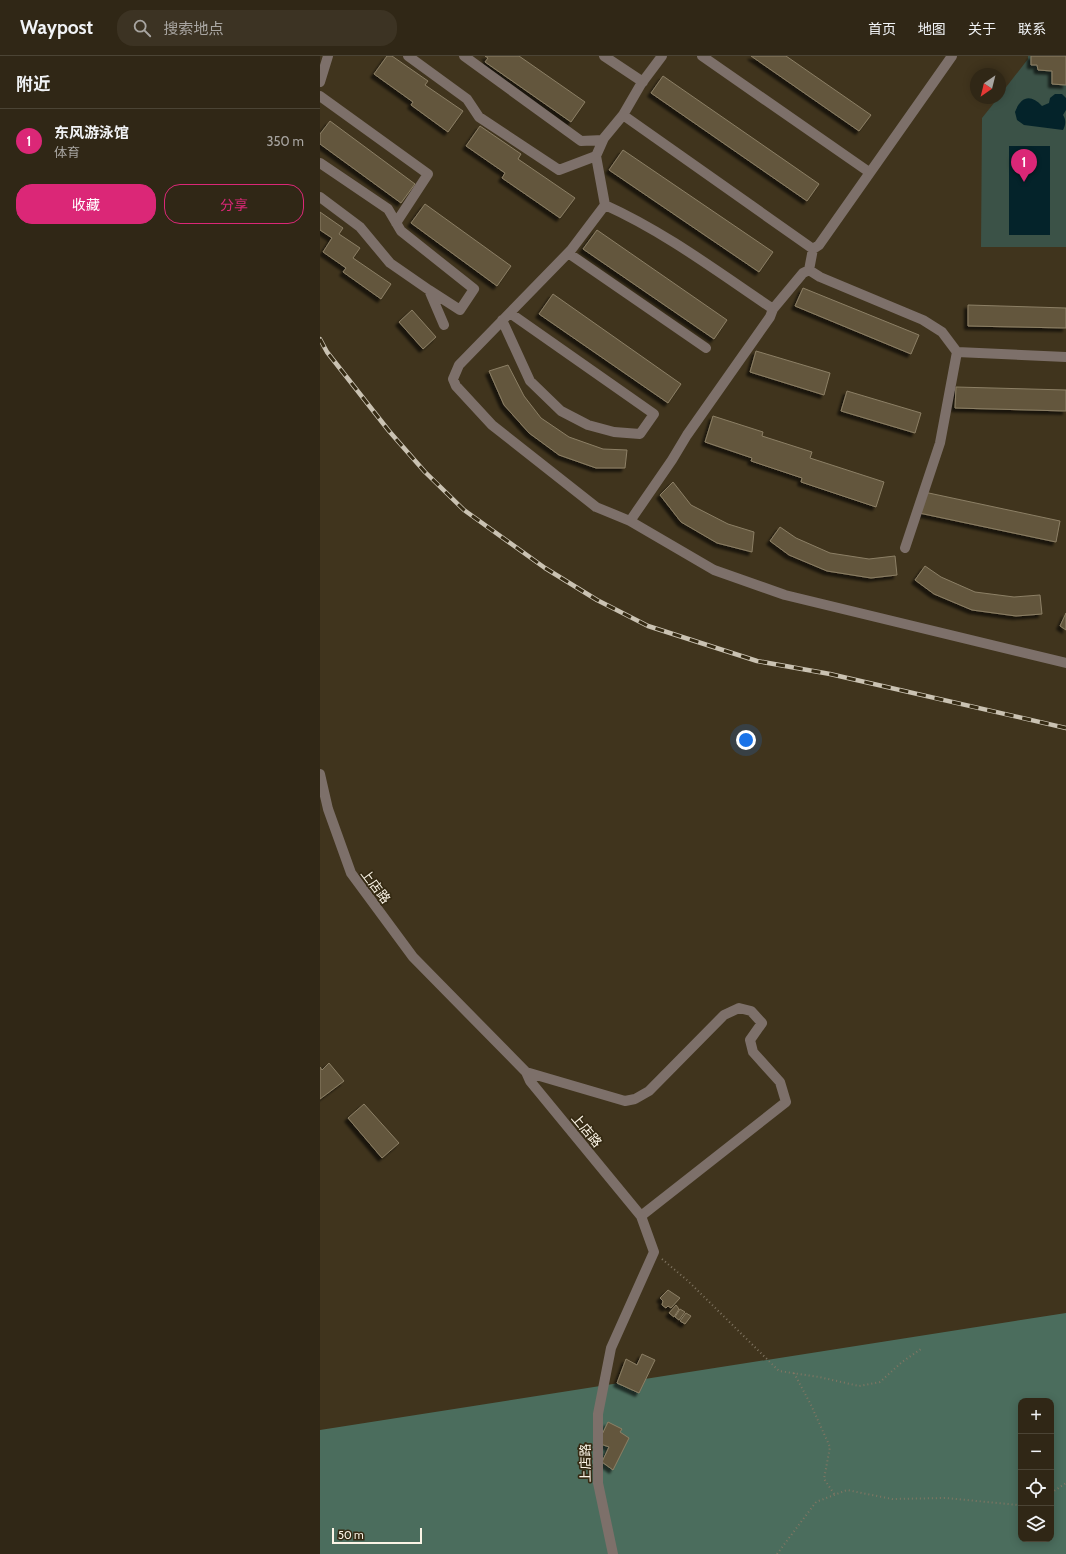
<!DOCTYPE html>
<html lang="zh">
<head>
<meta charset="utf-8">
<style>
  body { margin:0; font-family:Cabin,"Noto Sans SC",sans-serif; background:#3c3323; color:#f1f3f6 }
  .controls { position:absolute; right:12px; bottom:12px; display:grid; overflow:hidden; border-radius:8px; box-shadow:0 2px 10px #0003 }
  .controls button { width:36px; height:36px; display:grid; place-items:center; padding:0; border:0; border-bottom:1px solid #4b4435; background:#302716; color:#f1f3f6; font:20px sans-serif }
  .compass { position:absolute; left:650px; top:12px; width:36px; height:36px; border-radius:50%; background:#302716; box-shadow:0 2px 10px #0003; rotate:215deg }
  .scale { position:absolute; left:12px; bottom:10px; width:90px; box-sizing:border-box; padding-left:4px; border:2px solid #fbf4e6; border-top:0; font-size:11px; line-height:14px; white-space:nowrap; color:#fbf4e6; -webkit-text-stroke:3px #352a13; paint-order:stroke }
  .you { position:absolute; left:426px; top:684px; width:14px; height:14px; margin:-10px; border:3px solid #fff; border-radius:50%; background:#1a73e8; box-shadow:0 0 0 6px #1a73e833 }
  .badge { display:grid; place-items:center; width:26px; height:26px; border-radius:50%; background:#db2777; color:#fff; font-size:13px; font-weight:700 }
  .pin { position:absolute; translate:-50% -33px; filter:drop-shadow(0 1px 2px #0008) }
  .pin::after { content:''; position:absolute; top:21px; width:14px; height:12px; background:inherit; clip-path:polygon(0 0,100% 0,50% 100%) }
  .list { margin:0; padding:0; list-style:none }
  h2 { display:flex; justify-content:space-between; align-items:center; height:52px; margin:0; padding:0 16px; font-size:17px }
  h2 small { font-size:13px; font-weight:400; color:#a8a5a1 }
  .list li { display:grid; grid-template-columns:26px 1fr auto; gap:12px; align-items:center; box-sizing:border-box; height:64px; padding:0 16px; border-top:1px solid #4b4435 }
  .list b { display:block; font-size:15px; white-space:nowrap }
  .list p { margin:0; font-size:13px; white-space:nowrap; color:#a8a5a1 }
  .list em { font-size:13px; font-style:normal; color:#a8a5a1 }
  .actions { display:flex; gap:8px; padding:12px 16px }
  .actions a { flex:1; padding:9px 0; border:1px solid #db2777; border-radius:16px; text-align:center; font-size:14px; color:#db2777 }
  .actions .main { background:#db2777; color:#fff }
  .icon { flex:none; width:22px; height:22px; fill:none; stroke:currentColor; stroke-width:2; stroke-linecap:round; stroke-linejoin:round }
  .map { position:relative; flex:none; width:746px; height:1498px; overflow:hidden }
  header { display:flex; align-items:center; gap:24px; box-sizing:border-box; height:56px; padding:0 20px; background:#302716; border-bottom:1px solid #4b4435 }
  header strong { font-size:19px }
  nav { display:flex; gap:22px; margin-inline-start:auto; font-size:14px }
  .search { width:280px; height:36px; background:#3c3323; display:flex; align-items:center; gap:10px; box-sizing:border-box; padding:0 14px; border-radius:16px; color:#a8a5a1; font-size:15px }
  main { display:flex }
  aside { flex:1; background:#302716 }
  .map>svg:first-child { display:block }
  .green { fill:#3b5247 }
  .forest { fill:#4b6d5d; fill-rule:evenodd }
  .water { fill:#04232a }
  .building { fill:#63573e; stroke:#8c7f65; filter:url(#shadow) }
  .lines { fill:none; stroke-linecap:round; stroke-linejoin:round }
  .path { stroke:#817663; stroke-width:2; stroke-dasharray:1 3; stroke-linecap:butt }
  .minor { stroke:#7d706a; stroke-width:10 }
  .rail-casing { stroke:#cac2b2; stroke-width:4.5 }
  .rail { stroke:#352a13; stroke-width:3; stroke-dasharray:9; stroke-linecap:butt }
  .labels { text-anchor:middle; stroke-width:3.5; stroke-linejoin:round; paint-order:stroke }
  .street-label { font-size:13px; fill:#fbf4e6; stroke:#352a13 }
</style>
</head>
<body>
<header>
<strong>Waypost</strong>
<div class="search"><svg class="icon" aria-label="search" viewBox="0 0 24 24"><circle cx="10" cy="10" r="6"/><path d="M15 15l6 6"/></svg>搜索地点</div>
<nav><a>首页</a><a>地图</a><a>关于</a><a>联系</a></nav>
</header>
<main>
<aside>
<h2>附近<small></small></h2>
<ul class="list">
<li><span class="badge">1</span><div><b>东风游泳馆</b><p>体育</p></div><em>350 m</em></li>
</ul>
<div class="actions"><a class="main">收藏</a><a>分享</a></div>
</aside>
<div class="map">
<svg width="746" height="1498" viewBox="0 0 746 1498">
  <defs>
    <filter id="shadow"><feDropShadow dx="-3.5" dy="3.5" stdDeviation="1" flood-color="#0009"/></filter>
  </defs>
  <rect width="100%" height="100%" fill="#40341d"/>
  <path class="green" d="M708 0H746V191H661L662 62 678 42H680V39L708 3Z"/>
  <path class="forest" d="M746 1257V1498H0V1374ZM701 1345H731V1483H701Z"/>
  <path class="water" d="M735 38H742L746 42V54L743 59C746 64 746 68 743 74L704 69 697 64 695 56C701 40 711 38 722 50L729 47 730 42Z
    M689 90H730V179H689Z"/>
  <path class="building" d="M67 0H72L108 25 105 29 143 55 128 76 91 49 93 46 54 18Z
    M165 0H199L265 46 251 66 165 6 168 2Z
    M431 0H466L551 59 539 75Z
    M711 0H746V29L732 28V15L718 14 717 9H711Z
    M343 20 499 128 487 145 331 37Z
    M10 65 95 128 81 147 0 88V78Z
    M160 70 201 98 198 103 255 142 240 162 182 122 185 117 146 90Z
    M303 94 453 196 439 216 289 114Z
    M105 148 191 210 177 230 91 167Z
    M0 156 23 172 19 178 40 192 33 202 71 228 61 243 23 216 26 212 3 196 12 182 0 174Z
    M277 174 407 264 394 283 263 193Z
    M483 232 599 279 591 298 475 250Z
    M233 238 361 328 348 347 219 258Z
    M648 249 746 252V272L648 270Z
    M92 254 116 281 103 293 79 266Z
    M436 295 510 317 504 339 430 316Z
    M188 309 204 340 221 362 249 381 283 393 307 394 305 412H276L239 399 209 377 184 349 169 315Z
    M636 331 746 334V355L635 352Z
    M527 335 601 357 595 377 521 355Z
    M393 360 443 376 442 380 492 396 490 402 564 426 556 451 481 426 482 422 431 405 432 402 385 386Z
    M353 426 371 449 408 468 434 476 432 496 397 487 361 466 340 439Z
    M604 436 740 465 736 486 599 457Z
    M460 471 476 482 510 497 549 503 575 500 577 519 551 522 507 515 469 499 450 485Z
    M605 510 621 521 655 536 694 541 720 539 722 558 696 560 652 554 614 538 595 524Z
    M746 557V574L740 570Z
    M9 1007 24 1025 0 1043V1011L2 1014Z
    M44 1048 79 1087 62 1102 28 1062Z
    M348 1234 360 1242 351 1252 348 1250 346 1252 342 1249 343 1245 340 1242Z
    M356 1249 359 1253 354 1261 349 1257Z
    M360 1253 365 1256 359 1264 355 1261Z
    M366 1257 371 1260 365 1268 360 1265Z
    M322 1298 335 1304 319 1337 297 1327 306 1303 317 1309Z
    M288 1366 302 1373 300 1376 309 1382 293 1414 282 1406 289 1391 278 1387Z"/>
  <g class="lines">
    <path class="path" d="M342 1203 368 1225 459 1315 499 1321 539 1330 560 1326 582 1306 601 1293
      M474 1317 491 1349 510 1391 504 1423 515 1439
      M731 1437 746 1427
      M457 1498 496 1446 527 1434 572 1443 626 1442 698 1449H701"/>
    <path class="minor" d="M88 0 147 43 159 61 239 114 276 100
      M144 0 261 85 283 84
      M284 0 323 26
      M342 0 321 28 303 59 284 82 276 100 285 149 251 194 139 309 133 323 136 330 172 369 276 451 310 465 394 514 465 539 746 607
      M382 0 549 116
      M0 26 8 0
      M0 40 108 118 76 167
      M303 59 493 193
      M0 107 68 153 81 175 154 233 140 254 109 234
      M0 141 40 171 70 207 109 234 124 269
      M285 149C345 176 398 216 453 253
      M248 197 386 292
      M489 214 500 221 603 264 622 276 637 296 620 387 585 492
      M182 264 210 325 241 355 268 369 294 376 320 378 334 358 190 257
      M637 296 746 301
      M310 465 352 404 367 379 450 261 453 253 483 217 489 214 493 193 499 189 632 0
      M0 718 8 753 31 817 93 901 206 1016 210 1025 321 1160 334 1196 291 1292 278 1358V1427L293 1498
      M206 1016 305 1045 315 1043 329 1035 404 959 419 952 431 955 442 967 430 984 433 996 460 1026 466 1046 321 1160"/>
    <g class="rail-casing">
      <path id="rail" d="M0 283 7 296 69 375 105 416 144 454 225 512 277 544 328 570 437 605 510 618 746 672"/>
    </g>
    <use href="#rail" class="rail"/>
  </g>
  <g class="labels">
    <g class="street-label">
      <text transform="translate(56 830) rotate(53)" y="5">上店路</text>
      <text transform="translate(267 1074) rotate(50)" y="5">上店路</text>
      <text transform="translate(265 1407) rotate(-91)" y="5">上店路</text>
    </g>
  </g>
</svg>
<div class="controls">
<button>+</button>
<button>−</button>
<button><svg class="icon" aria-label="locate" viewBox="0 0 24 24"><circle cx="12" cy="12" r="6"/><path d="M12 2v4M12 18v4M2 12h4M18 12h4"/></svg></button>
<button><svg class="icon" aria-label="layers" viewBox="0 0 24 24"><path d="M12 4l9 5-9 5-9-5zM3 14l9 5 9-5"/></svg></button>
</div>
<svg class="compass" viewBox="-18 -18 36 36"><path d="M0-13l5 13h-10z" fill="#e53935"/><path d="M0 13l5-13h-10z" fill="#a8a5a1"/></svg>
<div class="scale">50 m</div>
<div class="you"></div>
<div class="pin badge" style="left:704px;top:126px">1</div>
</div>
</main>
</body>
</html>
